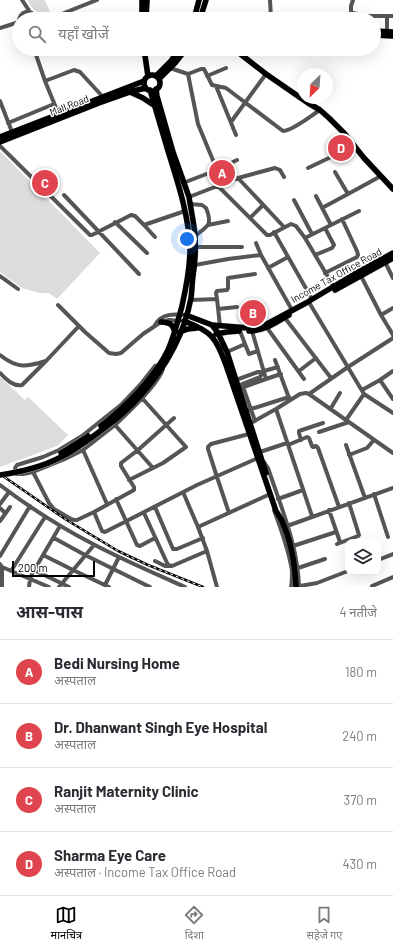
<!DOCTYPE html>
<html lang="hi">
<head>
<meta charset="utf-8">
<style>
  body { margin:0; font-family:Barlow,"Noto Sans Devanagari",sans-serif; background:#f2f2f3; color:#2b2b33 }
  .controls { position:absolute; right:12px; bottom:12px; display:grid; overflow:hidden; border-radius:8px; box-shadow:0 4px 16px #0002 }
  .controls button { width:36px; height:36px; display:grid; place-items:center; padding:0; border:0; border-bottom:1px solid #e1e1e2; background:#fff; color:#2b2b33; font:20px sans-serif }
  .compass { position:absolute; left:297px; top:68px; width:36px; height:36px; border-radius:50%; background:#fff; box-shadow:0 4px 16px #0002; rotate:205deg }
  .scale { position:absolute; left:12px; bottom:10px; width:83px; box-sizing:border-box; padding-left:4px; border:2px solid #000; border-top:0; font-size:11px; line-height:14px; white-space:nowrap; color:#000; -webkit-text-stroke:3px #fff; paint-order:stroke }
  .you { position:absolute; left:187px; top:239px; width:14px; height:14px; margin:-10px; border:3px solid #fff; border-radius:50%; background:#1a73e8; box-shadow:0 0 0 6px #1a73e833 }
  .badge { display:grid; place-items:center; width:26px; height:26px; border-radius:50%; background:#000; color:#fff; font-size:13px; font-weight:700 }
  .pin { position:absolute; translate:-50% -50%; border:2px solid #fff; box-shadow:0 1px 4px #0006 }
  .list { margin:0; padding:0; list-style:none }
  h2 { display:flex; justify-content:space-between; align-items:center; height:52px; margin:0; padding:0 16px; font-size:17px }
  h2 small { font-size:13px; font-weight:400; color:#7c7c81 }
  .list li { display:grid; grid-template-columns:26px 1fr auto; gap:12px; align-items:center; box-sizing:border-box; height:64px; padding:0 16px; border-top:1px solid #e1e1e2 }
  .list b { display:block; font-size:15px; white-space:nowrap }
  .list p { margin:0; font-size:13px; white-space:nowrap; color:#7c7c81 }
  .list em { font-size:13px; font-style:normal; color:#7c7c81 }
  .icon { flex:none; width:22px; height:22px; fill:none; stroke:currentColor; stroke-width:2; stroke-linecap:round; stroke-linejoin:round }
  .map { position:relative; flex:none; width:393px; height:587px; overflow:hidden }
  .search { position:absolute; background:#fff; box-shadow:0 4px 16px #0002; left:12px; right:12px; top:12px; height:44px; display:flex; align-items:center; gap:10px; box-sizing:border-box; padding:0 14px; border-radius:22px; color:#7c7c81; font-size:15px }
  .sheet { height:308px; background:#fff }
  nav { display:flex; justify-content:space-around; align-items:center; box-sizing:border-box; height:56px; border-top:1px solid #e1e1e2; background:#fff; font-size:11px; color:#7c7c81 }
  nav a { display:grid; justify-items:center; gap:2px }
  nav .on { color:#000 }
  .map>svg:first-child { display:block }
  .green { fill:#dcdcdc }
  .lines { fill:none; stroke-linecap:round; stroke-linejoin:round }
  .major-casing { stroke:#dbdbdb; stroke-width:6 }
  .minor { stroke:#555; stroke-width:4 }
  .major { stroke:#000; stroke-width:5.5 }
  .rail-casing { stroke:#000; stroke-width:2.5 }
  .rail { stroke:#fff; stroke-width:1; stroke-dasharray:3; stroke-linecap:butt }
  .major-bridge-casing { stroke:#dbdbdb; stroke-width:6; stroke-linecap:butt }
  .major-bridge { stroke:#000; stroke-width:5.5 }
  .labels { text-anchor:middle; stroke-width:3; stroke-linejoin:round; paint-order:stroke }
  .street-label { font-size:10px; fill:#000; stroke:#fff }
</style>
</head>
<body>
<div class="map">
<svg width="393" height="587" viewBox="0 0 393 587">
  <rect width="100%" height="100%" fill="#fff"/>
  <path class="green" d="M28 0H45L51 15C40 16 32 11 28 0Z
    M0 151 100 253 57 299 49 293H40L22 288 0 272Z
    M0 377 25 400 28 397 68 435 57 446 0 467Z"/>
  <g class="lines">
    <g class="major-casing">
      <path id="major" d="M142 19V0
        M146 19 147 0
        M194 19 199 0
        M200 19 206 0
        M374 31 393 32
        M374 35 393 36
        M144 49 148 76
        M234 49 266 74 308 103 320 110 329 118 344 133 364 158 393 189
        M144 83a8 8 0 1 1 16 0a8 8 0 1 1-16 0Z
        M156 76 171 61 179 49
        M159 79 175 63 186 49
        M130 92 143 98 155 106
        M0 137 144 81
        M0 142 99 103 133 91 146 88
        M335 290 393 258
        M186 315 212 325 249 328 265 325 306 303 351 276 393 253
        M184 321C213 332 215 337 226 365L276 511C278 514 279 516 281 519 291 540 295 564 296 587
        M161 322C170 323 172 323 175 332
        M212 325 218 333 227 352 266 473
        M249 331C265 331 276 322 289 315
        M180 332 188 329 197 328
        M216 334 227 332 239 331
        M110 419C132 400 155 377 168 350 174 336 178 321 182 306 186 288 190 268 190 249 189 216 178 183 168 151 162 131 156 110 150 90
        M112 422C123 414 132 405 141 395 166 367 184 335 191 298 192 291 192 283 193 276 195 263 196 250 195 236 194 223 191 210 189 197L173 152 157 96 156 89"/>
    </g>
    <path class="minor" d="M22 0 30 12
      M270 0 271 19
      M353 0 351 6V11L353 13 367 16V19
      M367 16H393
      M49 19 97 0
      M19 23C18 11 32 7 37 19
      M0 28 19 22
      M387 33V16
      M34 49 45 81 59 115
      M170 68 188 74 201 69H204L212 85 226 88 283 131C292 131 312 115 320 110
      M188 74 198 124 217 170
      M207 76 226 68
      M45 81 74 70 80 72 103 97
      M216 86 236 135
      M0 101 12 132
      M231 122 266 74
      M8 123 54 104
      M0 146 90 235H92L131 215 135 216 144 225 185 211
      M308 168 354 146
      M238 178 284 227
      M183 183 217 170 237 160
      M218 186 267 235H270L291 224 296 226 305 238 334 287
      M348 194 381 176
      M64 195 139 274
      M316 196 331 225
      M189 197 238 178 275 168 280 170 284 177
      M294 200 312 234
      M190 204 202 205 206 208C213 225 208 226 195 236
      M322 208 348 194 335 172
      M250 218 263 205
      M115 222 147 253
      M144 225 155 237
      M208 225 228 221
      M274 232 312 299
      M305 238 359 211
      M256 243 261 255 292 310
      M195 247H242
      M315 255 332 248 334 245 325 228
      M385 262 393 278
      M195 265 228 259 261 255
      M268 268 288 257
      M325 273 357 257 358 255 357 251 342 219
      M0 276 18 289
      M361 276 381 315 393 308
      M217 299 216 293 217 291 227 290 228 288V278L255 274
      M191 300 217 299 220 326
      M310 304 364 394
      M58 305 85 332 109 353 116 354 121 353 143 334 161 322 169 320 180 321
      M218 309 237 307
      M381 315 393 335
      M285 318 331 378
      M155 325C161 313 175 314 186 315
      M265 325 304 379
      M240 331 245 344
      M252 331 266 379 281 374
      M227 352 245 344 249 354 258 351
      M0 355C18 369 26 367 46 361
      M275 360 289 398
      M264 371 278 367
      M299 371 316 358
      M393 371 380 380 393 399
      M0 373C6 379 13 387 22 385L47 360 79 326
      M236 380 258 372H261V375L260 377 242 384 255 421
      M241 388 266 379
      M362 390 380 380
      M309 394 393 453
      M331 408 340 393
      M276 409 312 516
      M248 410 289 397
      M346 420 364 394 393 413
      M249 424 276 409 300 394 306 393 309 394 348 367 393 338
      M115 425 83 450 65 459 33 472 23 474H16L15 468 17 465 43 457 59 450 82 436 122 404 140 385 155 366 159 365
      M319 432 349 422
      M301 440 299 433V431L323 423
      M288 445 307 437 309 438 312 446 313 447 316 446 318 448 339 507
      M346 445 365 498
      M83 450 107 504
      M260 452 287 443
      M349 455 367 448 374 440
      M264 462 268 468C281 507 298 546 299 587
      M153 468 115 425C128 413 158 385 163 369
      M33 472 49 503 54 509 71 519 74 520H77L94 512 134 490V487L121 466V463L138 450 174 418
      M129 480 163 463 186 447 142 398
      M0 485C29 507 60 527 93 544 123 560 154 573 185 587
      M183 492 198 527 207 551 217 587
      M374 494 388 537
      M116 499 137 545 140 546 155 538
      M278 499 303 490
      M0 504 9 492
      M155 507 173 549H177L203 538
      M0 508 5 513
      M274 510C281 530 289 550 292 571 292 576 292 582 291 587
      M329 510 340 542
      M94 512 102 531 105 532 197 485 258 458
      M144 513 168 565 172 566 207 551
      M229 513 217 477 208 449V447L211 444 249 434
      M0 521 10 507
      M287 526 393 488
      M198 527 268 495
      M54 538 85 555 150 587
      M337 544 358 536 359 535 349 503
      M293 546 336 532
      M43 555 73 570 109 587
      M0 556 30 506
      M378 560 393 554
      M155 561 165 566H170
      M0 564 2 567V587
      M2 567 49 587
      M298 568 325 559
      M34 570 69 587
      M11 571 45 517
      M105 585 119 557
      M300 586 317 583 348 571
      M372 586 393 577
      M29 587 30 579 32 574 60 526
      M59 587 94 545"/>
    <use href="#major" class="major"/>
    <g class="rail-casing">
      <path id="rail" d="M0 474 65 519 118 551 148 565 203 587"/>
    </g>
    <use href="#rail" class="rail"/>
    <g class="major-bridge-casing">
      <path id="major-bridge" d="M101 426 110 419
        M61 453 88 436
        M0 475C20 472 40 468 59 458 78 449 95 435 112 422"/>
    </g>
    <use href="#major-bridge" class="major-bridge"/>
  </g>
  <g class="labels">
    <g class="street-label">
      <text transform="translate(69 105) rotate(-21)" y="4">Mall Road</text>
      <text transform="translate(336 275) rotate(-29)" y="4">Income Tax Office Road</text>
    </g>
  </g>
</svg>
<div class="controls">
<button><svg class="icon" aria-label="layers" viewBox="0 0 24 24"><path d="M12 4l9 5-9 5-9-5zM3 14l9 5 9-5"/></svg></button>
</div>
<svg class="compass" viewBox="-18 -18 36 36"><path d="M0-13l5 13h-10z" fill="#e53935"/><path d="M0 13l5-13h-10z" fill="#7c7c81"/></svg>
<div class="scale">200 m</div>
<div class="you"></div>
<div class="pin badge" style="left:222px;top:173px;background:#e0444e">A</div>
<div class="pin badge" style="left:253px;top:313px;background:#e0444e">B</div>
<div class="pin badge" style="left:45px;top:183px;background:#e0444e">C</div>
<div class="pin badge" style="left:341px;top:148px;background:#e0444e">D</div>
<div class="search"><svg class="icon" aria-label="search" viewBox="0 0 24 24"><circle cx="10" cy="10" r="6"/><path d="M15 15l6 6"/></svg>यहाँ खोजें</div>
</div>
<section class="sheet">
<h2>आस-पास<small>4 नतीजे</small></h2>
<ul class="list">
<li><span class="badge" style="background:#e0444e">A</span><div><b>Bedi Nursing Home</b><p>अस्पताल</p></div><em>180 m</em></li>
<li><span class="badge" style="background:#e0444e">B</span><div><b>Dr. Dhanwant Singh Eye Hospital</b><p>अस्पताल</p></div><em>240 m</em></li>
<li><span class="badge" style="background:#e0444e">C</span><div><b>Ranjit Maternity Clinic</b><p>अस्पताल</p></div><em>370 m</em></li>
<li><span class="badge" style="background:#e0444e">D</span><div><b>Sharma Eye Care</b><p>अस्पताल · Income Tax Office Road</p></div><em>430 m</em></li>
</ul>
</section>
<nav>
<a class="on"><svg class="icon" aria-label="map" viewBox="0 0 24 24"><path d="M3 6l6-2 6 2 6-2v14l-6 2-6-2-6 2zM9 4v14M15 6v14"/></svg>मानचित्र</a>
<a><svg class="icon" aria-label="directions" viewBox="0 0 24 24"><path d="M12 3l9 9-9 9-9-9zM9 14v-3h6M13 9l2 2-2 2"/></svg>दिशा</a>
<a><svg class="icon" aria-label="saved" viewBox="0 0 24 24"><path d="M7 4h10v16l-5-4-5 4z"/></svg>सहेजे गए</a>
</nav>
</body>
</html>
